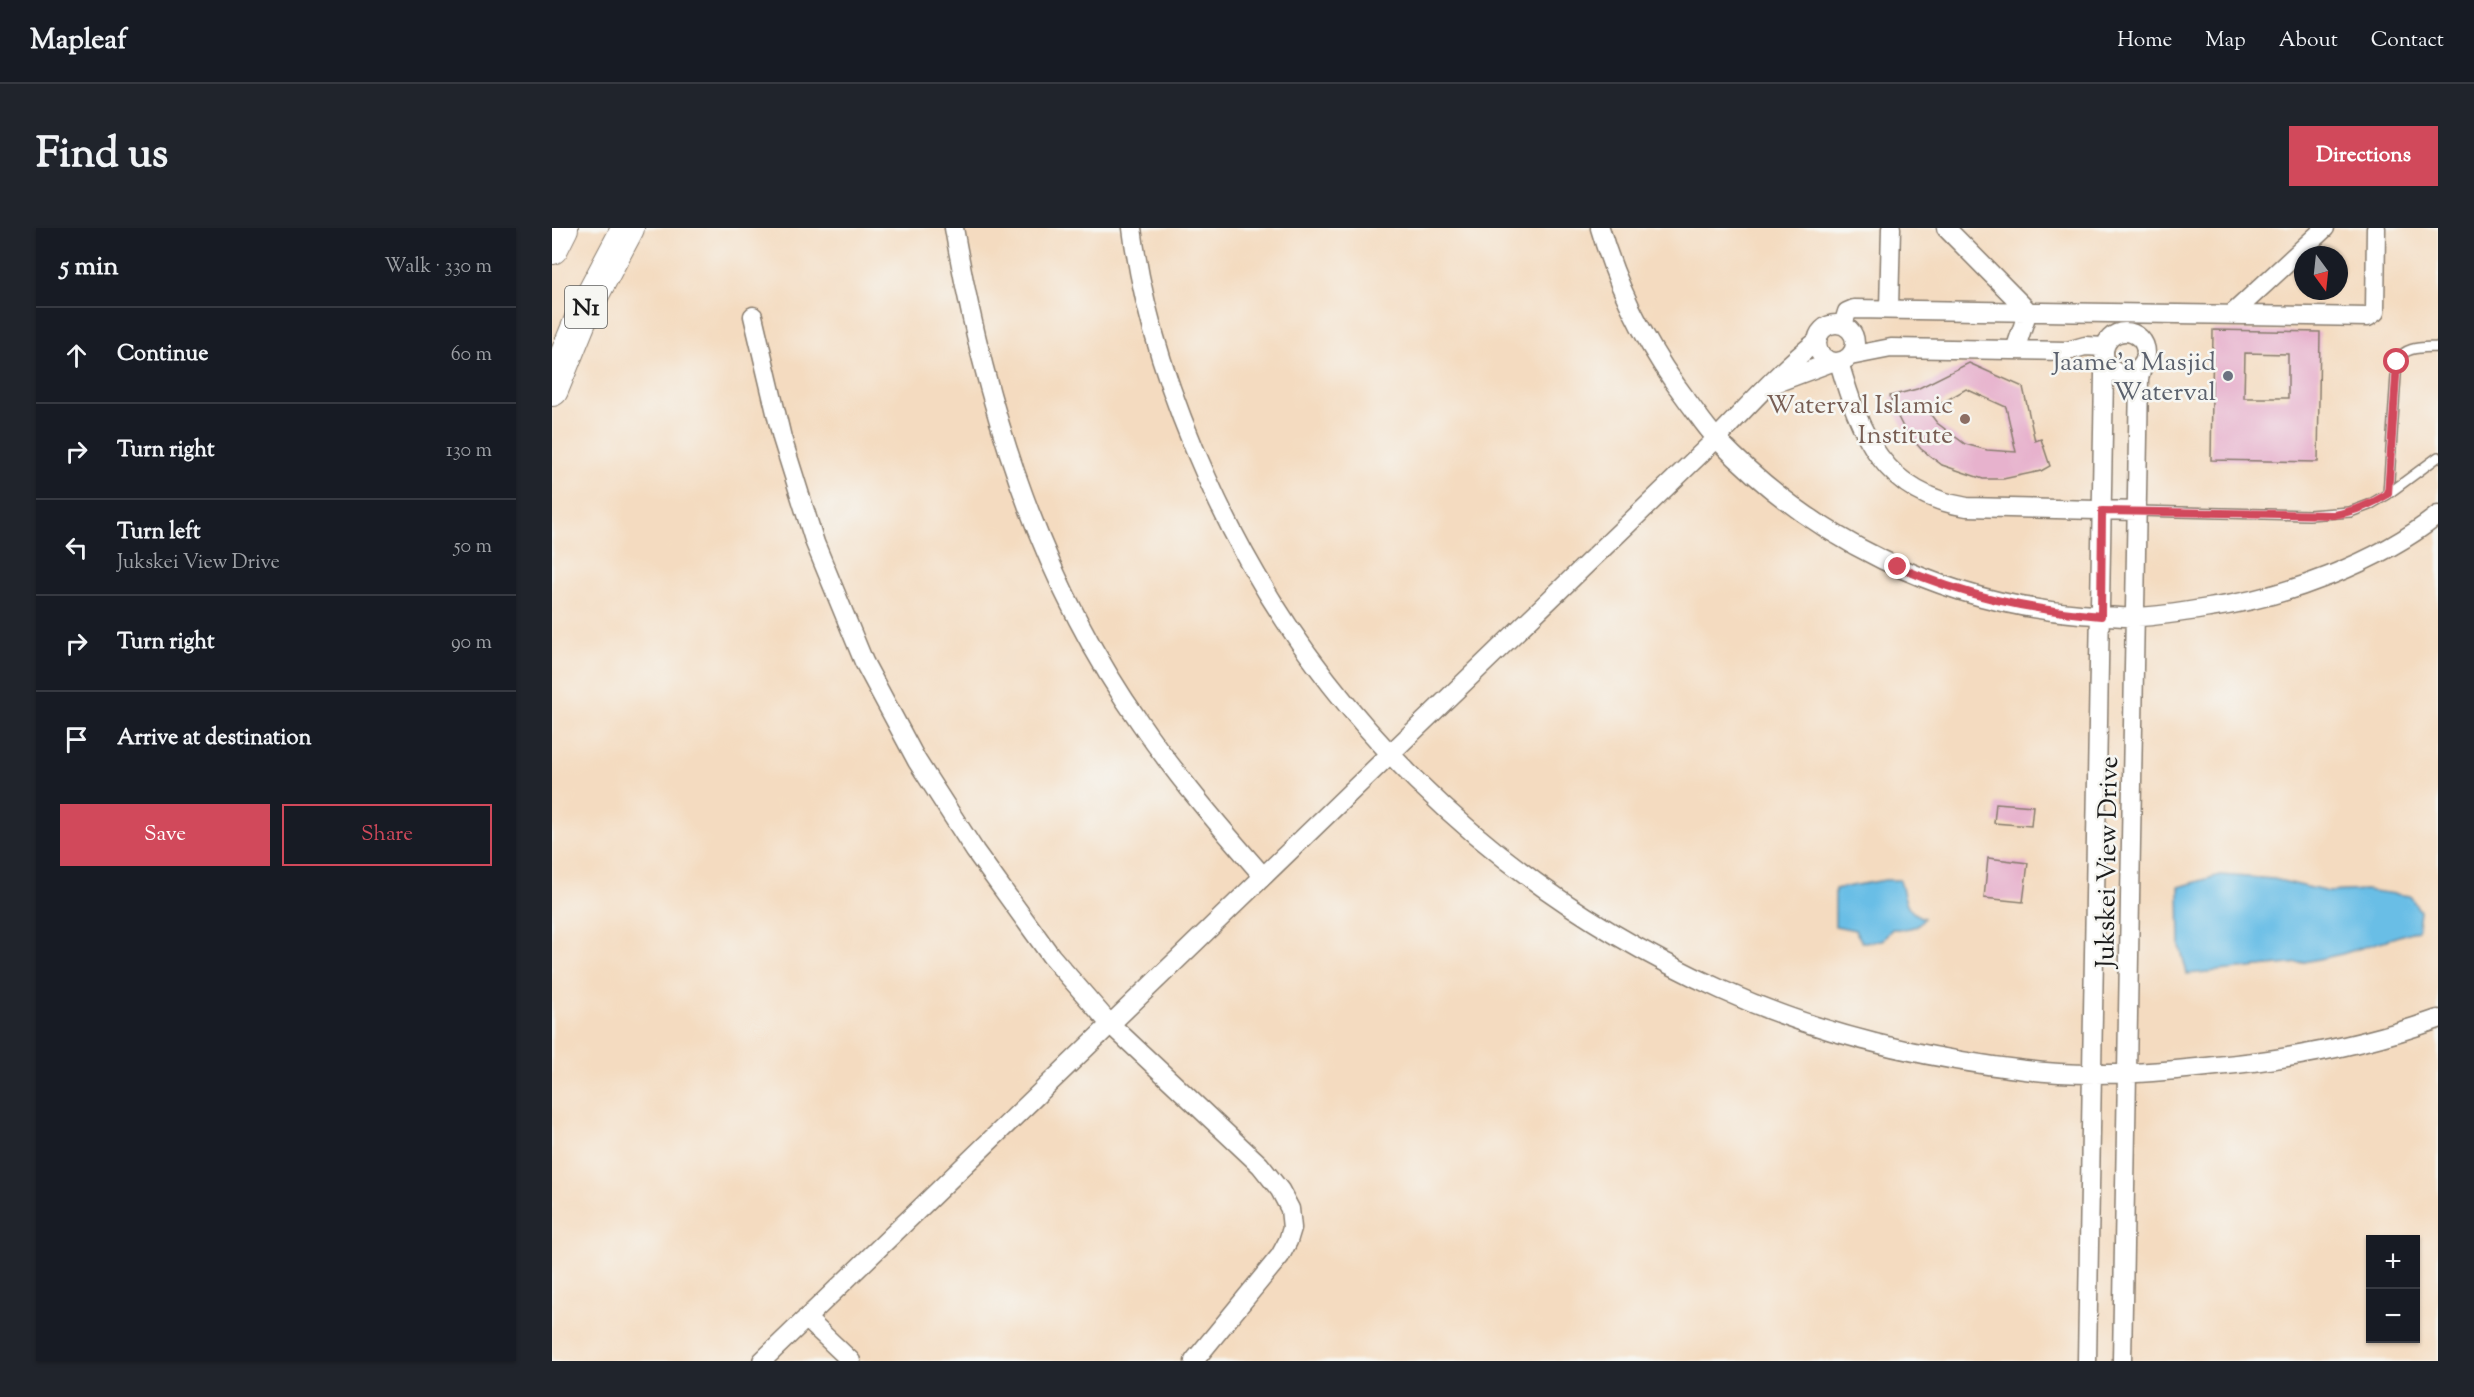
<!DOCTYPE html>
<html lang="en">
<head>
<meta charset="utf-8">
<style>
  body { margin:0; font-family:"Sorts Mill Goudy",serif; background:#20242c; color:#f1f3f6 }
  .controls { position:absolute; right:18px; bottom:18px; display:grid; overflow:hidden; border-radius:0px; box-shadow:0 2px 4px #0004 }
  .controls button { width:54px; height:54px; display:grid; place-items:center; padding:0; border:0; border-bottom:2px solid #363941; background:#171b24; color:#f1f3f6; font:30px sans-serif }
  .compass { position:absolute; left:1742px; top:18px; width:54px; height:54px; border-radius:50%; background:#171b24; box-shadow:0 2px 4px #0004; rotate:165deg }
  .stop { position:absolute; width:18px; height:18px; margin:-14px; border:4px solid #d1495b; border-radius:50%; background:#fff }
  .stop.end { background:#d1495b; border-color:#fff; box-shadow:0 2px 6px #0008 }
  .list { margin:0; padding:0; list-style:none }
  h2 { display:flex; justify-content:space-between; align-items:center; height:78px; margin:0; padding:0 24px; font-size:26px }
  h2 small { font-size:20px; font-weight:400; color:#9ea1a6 }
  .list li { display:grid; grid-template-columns:39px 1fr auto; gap:18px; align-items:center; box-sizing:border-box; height:96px; padding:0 24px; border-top:2px solid #363941 }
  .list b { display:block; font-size:22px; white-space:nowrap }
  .list p { margin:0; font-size:20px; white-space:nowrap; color:#9ea1a6 }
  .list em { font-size:20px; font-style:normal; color:#9ea1a6 }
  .actions { display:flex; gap:12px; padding:18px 24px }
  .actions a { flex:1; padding:14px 0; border:2px solid #d1495b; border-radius:0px; text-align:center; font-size:21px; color:#d1495b }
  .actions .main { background:#d1495b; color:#fff }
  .icon { flex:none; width:33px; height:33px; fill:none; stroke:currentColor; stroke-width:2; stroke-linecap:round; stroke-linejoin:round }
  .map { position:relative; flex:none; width:1886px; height:1133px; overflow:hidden; border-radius:0px }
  header { display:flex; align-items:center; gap:36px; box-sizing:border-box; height:84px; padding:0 30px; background:#171b24; border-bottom:2px solid #363941 }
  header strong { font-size:28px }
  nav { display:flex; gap:33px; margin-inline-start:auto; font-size:21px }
  .intro { display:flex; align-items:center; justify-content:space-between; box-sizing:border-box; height:144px; padding:0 36px }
  h1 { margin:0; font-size:42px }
  .button { padding:15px 27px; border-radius:0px; background:#d1495b; color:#fff; font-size:21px; font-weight:700 }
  main { display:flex; gap:36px; padding:0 36px }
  aside { flex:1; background:#171b24; border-radius:0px; box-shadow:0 2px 4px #0004 }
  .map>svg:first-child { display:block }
  .water { fill:#69bee6; stroke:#426d81; stroke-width:1.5 }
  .building { fill:#e7b2cd; fill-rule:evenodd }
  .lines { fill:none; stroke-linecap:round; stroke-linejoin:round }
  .service-casing { stroke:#887c6e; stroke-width:12 }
  .minor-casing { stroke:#887c6e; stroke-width:21 }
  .motorway-casing { stroke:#887c6e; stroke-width:34 }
  .service { stroke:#fff; stroke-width:9 }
  .minor { stroke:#fff; stroke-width:18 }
  .motorway { stroke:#fff; stroke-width:32 }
  .route { stroke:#d1495b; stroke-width:8 }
  .worship-dot { fill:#6b7280; stroke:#f6f6f2; stroke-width:2 }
  .education-dot { fill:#8d6e63; stroke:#f6f6f2; stroke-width:2 }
  .labels { text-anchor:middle; stroke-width:5; stroke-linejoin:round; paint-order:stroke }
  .shield { fill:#f6f6f2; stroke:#5d5d5c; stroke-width:1.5 }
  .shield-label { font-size:24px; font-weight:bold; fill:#1c1c1c }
  .worship-label { font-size:26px; fill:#5b616d; stroke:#f6f6f2; text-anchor:end }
  .education-label { font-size:26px; fill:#785e54; stroke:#f6f6f2; text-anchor:end }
  .street-label { font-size:26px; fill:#1c1c1c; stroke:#f6f6f2 }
</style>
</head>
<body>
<header>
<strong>Mapleaf</strong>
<nav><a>Home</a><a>Map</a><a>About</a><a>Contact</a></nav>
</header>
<div class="intro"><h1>Find us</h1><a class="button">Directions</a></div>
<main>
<aside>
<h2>5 min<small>Walk · 330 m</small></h2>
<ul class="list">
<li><svg class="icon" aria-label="ahead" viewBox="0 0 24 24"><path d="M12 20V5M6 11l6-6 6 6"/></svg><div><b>Continue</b></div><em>60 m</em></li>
<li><svg class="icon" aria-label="right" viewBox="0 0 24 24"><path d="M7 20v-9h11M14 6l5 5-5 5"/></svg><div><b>Turn right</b></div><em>130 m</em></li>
<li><svg class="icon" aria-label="left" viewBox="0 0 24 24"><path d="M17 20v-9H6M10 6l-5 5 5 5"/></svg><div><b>Turn left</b><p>Jukskei View Drive</p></div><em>50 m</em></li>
<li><svg class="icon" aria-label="right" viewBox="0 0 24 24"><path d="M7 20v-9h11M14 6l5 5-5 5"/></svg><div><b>Turn right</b></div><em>90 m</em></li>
<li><svg class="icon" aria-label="arrive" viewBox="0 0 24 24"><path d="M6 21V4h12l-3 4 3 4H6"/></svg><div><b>Arrive at destination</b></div></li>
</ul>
<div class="actions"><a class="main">Save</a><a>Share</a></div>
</aside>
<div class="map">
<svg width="1886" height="1133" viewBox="0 0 1886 1133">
  <rect width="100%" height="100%" fill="#f6f6f2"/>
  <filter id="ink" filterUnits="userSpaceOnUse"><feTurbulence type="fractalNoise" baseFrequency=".0167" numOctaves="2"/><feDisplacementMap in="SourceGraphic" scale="12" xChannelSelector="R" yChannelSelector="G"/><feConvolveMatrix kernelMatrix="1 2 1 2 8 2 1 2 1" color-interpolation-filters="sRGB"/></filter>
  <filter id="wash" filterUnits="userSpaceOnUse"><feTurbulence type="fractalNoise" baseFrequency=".008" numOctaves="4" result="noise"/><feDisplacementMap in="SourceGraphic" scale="24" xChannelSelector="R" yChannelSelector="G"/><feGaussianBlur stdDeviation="1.35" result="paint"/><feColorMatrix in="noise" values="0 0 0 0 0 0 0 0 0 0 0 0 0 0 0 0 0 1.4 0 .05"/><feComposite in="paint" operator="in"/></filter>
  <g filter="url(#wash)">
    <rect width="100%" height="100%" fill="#f4dbc0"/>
    <path class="water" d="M1668 647 1722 651 1776 664 1813 662 1858 668 1868 683 1866 702 1790 726 1748 735 1635 746 1628 718 1627 659Z
      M1333 652H1348C1353 670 1353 684 1372 690 1365 702 1352 701 1340 701L1330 713 1310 714 1303 702 1283 698V661Z"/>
    <g id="blocks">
      <path class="building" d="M1661 102 1768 104 1766 234 1659 232ZM1693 125 1736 126V170H1692Z
        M1417 135 1471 159 1483 213 1489 211 1498 238 1489 243 1451 251H1431L1390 237 1369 221 1353 203 1341 179 1338 168 1365 161ZM1414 161 1454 179 1464 224 1435 222 1413 216 1385 195 1376 183Z
        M1444 575 1481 578 1479 598 1442 595Z
        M1436 630 1476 635 1471 674 1432 670Z"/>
    </g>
  </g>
  <g filter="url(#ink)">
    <use href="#blocks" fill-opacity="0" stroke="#887c6e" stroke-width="1.5"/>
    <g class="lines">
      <g class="service-casing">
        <path id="service" d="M1836 266 1845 133C1853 118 1870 120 1886 119
          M1585 283 1757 287 1798 284 1817 277 1836 266 1886 229"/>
      </g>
      <g class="minor-casing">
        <path id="minor" d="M402 0C432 173 486 351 589 496 626 550 668 599 711 648
          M580 0C591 86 620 172 655 250 757 480 942 659 1170 762 1264 805 1370 830 1473 842 1537 850 1601 845 1664 838 1740 831 1814 817 1886 791
          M1048 0C1067 65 1096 121 1137 175 1146 187 1155 201 1166 212 1261 311 1390 375 1528 386 1546 387 1566 390 1585 389 1609 388 1633 384 1657 380 1732 370 1826 335 1886 287
          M1394 0 1476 83 1463 122
          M1337 81 1339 0
          M1679 87 1773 0
          M201 88 230 210 263 315 312 434 365 533 423 623 499 728 557 795 708 937 728 962 738 981 740 1000 736 1013 728 1028 642 1133
          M1265 115a19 19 0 1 1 38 0a19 19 0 1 1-38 0Z
          M1291 97 1295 84 1302 81 1816 89 1823 84 1824 0
          M1552 125a21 21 0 1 1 42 0a21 21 0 1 1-42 0Z
          M1298 128 1339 120 1515 123 1533 118 1553 119
          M1287 134C1308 207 1332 266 1415 279L1585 283
          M1221 156 1280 134
          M254 1090 299 1133
          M210 1133C527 825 847 519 1164 211 1197 177 1228 142 1265 113
          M1535 1133 1552 146 1558 139
          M1570 1133 1587 150 1591 137"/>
      </g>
      <g class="motorway-casing">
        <path id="motorway" d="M0 20 10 0
          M0 162 33 81 76 0"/>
      </g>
      <use href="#service" class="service"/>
      <use href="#minor" class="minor"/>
      <use href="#motorway" class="motorway"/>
    </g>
  </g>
  <g class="lines" filter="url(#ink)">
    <path class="route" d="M1346 339C1413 368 1476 382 1549 388L1550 283 1781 287C1802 284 1818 277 1836 266L1845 134"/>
  </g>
  <circle class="worship-dot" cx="1676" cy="148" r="6"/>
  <circle class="education-dot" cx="1413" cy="191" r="6"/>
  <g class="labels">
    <rect class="shield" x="13" y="58" width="42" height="42" rx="4.5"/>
    <g class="shield-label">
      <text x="34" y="87">N1</text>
    </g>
    <g class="worship-label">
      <text x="1664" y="142">Jaame'a Masjid<tspan x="1664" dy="30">Waterval</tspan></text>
    </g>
    <g class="education-label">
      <text x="1401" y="185">Waterval Islamic<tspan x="1401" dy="30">Institute</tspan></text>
    </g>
    <g class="street-label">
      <text transform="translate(1554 634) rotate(-89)" y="9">Jukskei View Drive</text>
    </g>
  </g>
</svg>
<div class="controls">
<button>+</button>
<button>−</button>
</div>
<svg class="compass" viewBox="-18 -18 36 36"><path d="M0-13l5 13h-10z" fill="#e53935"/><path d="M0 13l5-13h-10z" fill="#9ea1a6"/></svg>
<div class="stop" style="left:1845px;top:134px"></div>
<div class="stop end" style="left:1346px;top:339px"></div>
</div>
</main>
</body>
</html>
